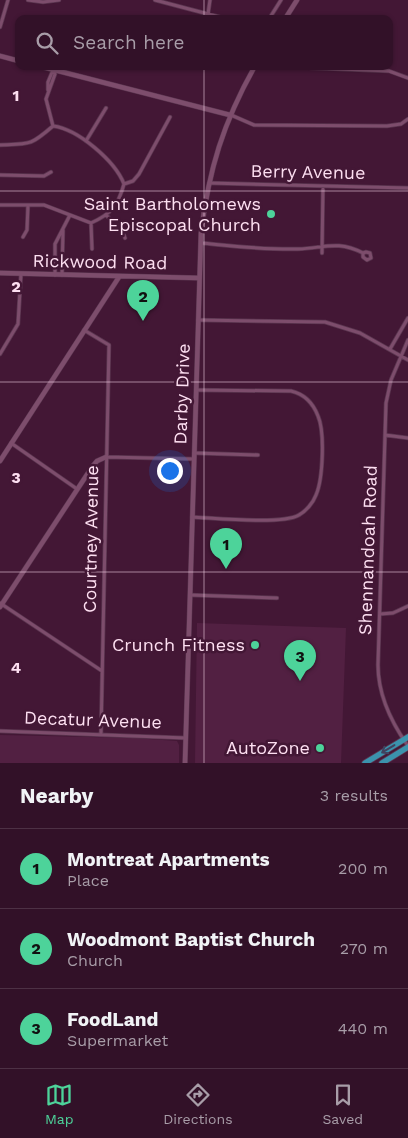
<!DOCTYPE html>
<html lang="en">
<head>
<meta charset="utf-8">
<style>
  body { margin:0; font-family:"Work Sans",sans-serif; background:#3d1f34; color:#f1f3f6 }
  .you { position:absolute; left:169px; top:470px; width:18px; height:18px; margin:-12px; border:4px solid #fff; border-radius:50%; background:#1a73e8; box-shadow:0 0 0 8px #1a73e833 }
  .badge { display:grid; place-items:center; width:32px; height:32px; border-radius:50%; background:#4dd39a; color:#111; font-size:16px; font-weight:700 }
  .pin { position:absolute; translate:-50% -41px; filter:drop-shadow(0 1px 2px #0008) }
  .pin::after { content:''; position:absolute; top:26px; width:18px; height:15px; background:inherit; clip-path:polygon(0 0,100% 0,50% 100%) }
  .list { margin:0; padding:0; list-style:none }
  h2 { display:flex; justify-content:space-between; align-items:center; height:65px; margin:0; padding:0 20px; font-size:21px }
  h2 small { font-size:16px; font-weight:400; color:#a89da8 }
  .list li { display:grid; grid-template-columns:32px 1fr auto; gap:15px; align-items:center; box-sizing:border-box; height:80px; padding:0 20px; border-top:1px solid #4d3145 }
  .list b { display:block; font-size:19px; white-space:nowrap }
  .list p { margin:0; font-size:16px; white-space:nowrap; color:#a89da8 }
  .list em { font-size:16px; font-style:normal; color:#a89da8 }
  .icon { flex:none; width:28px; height:28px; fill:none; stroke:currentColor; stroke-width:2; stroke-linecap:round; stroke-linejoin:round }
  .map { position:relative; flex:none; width:408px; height:763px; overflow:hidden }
  .search { position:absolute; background:#321128; box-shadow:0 1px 4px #0004; left:15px; right:15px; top:15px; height:55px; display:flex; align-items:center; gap:12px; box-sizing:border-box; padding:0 18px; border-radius:10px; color:#a89da8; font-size:19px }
  .sheet { height:305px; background:#321128 }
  nav { display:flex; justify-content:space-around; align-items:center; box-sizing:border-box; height:70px; border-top:1px solid #4d3145; background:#321128; font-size:14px; color:#a89da8 }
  nav a { display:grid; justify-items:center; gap:2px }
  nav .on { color:#4dd39a }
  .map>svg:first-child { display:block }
  .built { fill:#522042 }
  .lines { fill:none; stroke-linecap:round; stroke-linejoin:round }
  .street-casing { stroke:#5b3650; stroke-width:4.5 }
  .secondary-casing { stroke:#5b3650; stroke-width:5.5 }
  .highway-casing { stroke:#5b3650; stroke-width:7 }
  .street { stroke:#7d4d6c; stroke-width:3 }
  .secondary { stroke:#7d4d6c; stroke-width:4.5 }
  .highway { stroke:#3b93ad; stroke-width:5.5 }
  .oneway { stroke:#40425f }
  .grid { fill:none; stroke:#fddff1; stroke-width:1; stroke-opacity:0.55 }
  .poi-dot { fill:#4dd39a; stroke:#431735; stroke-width:2 }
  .labels { text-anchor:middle; stroke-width:5; stroke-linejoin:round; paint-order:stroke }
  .street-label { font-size:18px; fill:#fddff1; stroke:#431735 }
  .poi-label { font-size:18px; fill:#fddff1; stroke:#431735; text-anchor:end }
  .grid-label { font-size:16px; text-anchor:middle; font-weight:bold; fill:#fddff1; stroke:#431735; stroke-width:5; stroke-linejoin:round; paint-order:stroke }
</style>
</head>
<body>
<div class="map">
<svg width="408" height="763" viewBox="0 0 408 763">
  <rect width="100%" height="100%" fill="#431735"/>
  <path class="built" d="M197 623 346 628 341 763H195Z
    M0 735 134 738 177 741 179 745V763H0Z"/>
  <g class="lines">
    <g class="street-casing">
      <path id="street" d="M28 0 43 2 59 0
        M155 0 227 19
        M208 14 210 0
        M269 19 281 0
        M0 27 8 0
        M265 66 389 71 408 78
        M48 90V82L53 70
        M231 115 254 125 387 126 401 124 408 119
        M53 126 46 99 55 74 53 70
        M86 141 106 108
        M0 145C30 144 30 146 53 126 78 129 115 161 124 184 118 206 111 214 91 223L44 205H0
        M0 175 44 176 51 172
        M209 183 408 188
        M124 184 133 181 139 174 170 117
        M107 216 122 230 125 238
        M91 223 92 249
        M23 237 27 230 28 205
        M201 243C233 246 266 250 298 249 325 248 337 240 363 253
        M366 252 370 253 371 258 367 260 363 257V253Z
        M322 253 323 186
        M55 275V244L70 215
        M62 275 63 230
        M198 320 325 322 360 333 408 360
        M84 330 109 345 101 733
        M408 340 391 380 386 403 378 665C378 695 391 722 408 746
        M390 349 408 318
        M0 354 18 324 21 274
        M385 435 408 438
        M11 443 77 489
        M194 453 258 455
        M106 457 194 459
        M192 517C215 518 282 525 299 515 306 511 313 503 316 495 323 479 325 432 318 416 313 403 304 394 291 391L196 390
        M190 595 277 598
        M0 603 102 671
        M380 614 393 613 408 606
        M0 731 186 738"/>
    </g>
    <g class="secondary-casing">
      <path id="secondary" d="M285 19 297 0
        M0 56 19 61
        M39 66 230 115
        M0 273 199 278
        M0 461 119 277
        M0 607 92 467 97 461 106 457
        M185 763 201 233C209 169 223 123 255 66"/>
    </g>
    <g class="highway-casing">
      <path id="highway" d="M365 763 408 737
        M382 763 408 747"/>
    </g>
    <use href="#street" class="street"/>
    <use href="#secondary" class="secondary"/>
    <use href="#highway" class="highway"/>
  </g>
  <defs><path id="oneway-shaft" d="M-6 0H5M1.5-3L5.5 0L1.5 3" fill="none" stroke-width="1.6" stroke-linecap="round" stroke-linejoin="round" transform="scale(1.25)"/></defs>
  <use class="oneway" href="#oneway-shaft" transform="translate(388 749) rotate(149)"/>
  <path class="grid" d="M204 0V19M204 66V763M0 191H408M0 382H408M0 572H408"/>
  <g class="poi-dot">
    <circle cx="271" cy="214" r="5"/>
    <circle cx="255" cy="645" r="5"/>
    <circle cx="320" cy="748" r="5"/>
  </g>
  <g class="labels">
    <g class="street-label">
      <text transform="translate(308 172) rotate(1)" y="6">Berry Avenue</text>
      <text transform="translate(100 262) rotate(1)" y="6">Rickwood Road</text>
      <text transform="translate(182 394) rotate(-88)" y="6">Darby Drive</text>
      <text transform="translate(91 539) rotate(-89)" y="6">Courtney Avenue</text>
      <text transform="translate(368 550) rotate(-88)" y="6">Shennandoah Road</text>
      <text transform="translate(93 720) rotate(2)" y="6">Decatur Avenue</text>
    </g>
    <g class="poi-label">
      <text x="261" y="210">Saint Bartholomews<tspan x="261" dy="21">Episcopal Church</tspan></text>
      <text x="245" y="651">Crunch Fitness</text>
      <text x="310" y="754">AutoZone</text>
    </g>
  </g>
  <g class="grid-label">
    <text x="16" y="101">1</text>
    <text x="16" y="292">2</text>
    <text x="16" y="483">3</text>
    <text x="16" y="673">4</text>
  </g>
</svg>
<div class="you"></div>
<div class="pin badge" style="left:226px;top:569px">1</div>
<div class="pin badge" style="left:143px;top:321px">2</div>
<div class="pin badge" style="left:300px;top:681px">3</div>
<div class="search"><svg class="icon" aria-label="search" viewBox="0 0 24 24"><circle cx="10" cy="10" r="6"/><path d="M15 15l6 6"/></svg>Search here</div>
</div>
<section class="sheet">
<h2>Nearby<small>3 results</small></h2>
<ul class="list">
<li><span class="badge">1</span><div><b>Montreat Apartments</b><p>Place</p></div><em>200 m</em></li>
<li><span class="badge">2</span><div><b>Woodmont Baptist Church</b><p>Church</p></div><em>270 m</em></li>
<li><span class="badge">3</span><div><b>FoodLand</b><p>Supermarket</p></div><em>440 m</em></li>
</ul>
</section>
<nav>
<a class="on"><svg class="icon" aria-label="map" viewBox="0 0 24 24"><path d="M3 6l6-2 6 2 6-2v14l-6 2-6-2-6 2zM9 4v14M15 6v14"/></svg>Map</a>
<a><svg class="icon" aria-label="directions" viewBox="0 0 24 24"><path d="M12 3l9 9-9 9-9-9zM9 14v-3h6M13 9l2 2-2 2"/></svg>Directions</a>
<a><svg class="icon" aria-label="saved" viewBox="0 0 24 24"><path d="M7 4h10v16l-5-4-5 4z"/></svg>Saved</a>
</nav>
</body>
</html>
